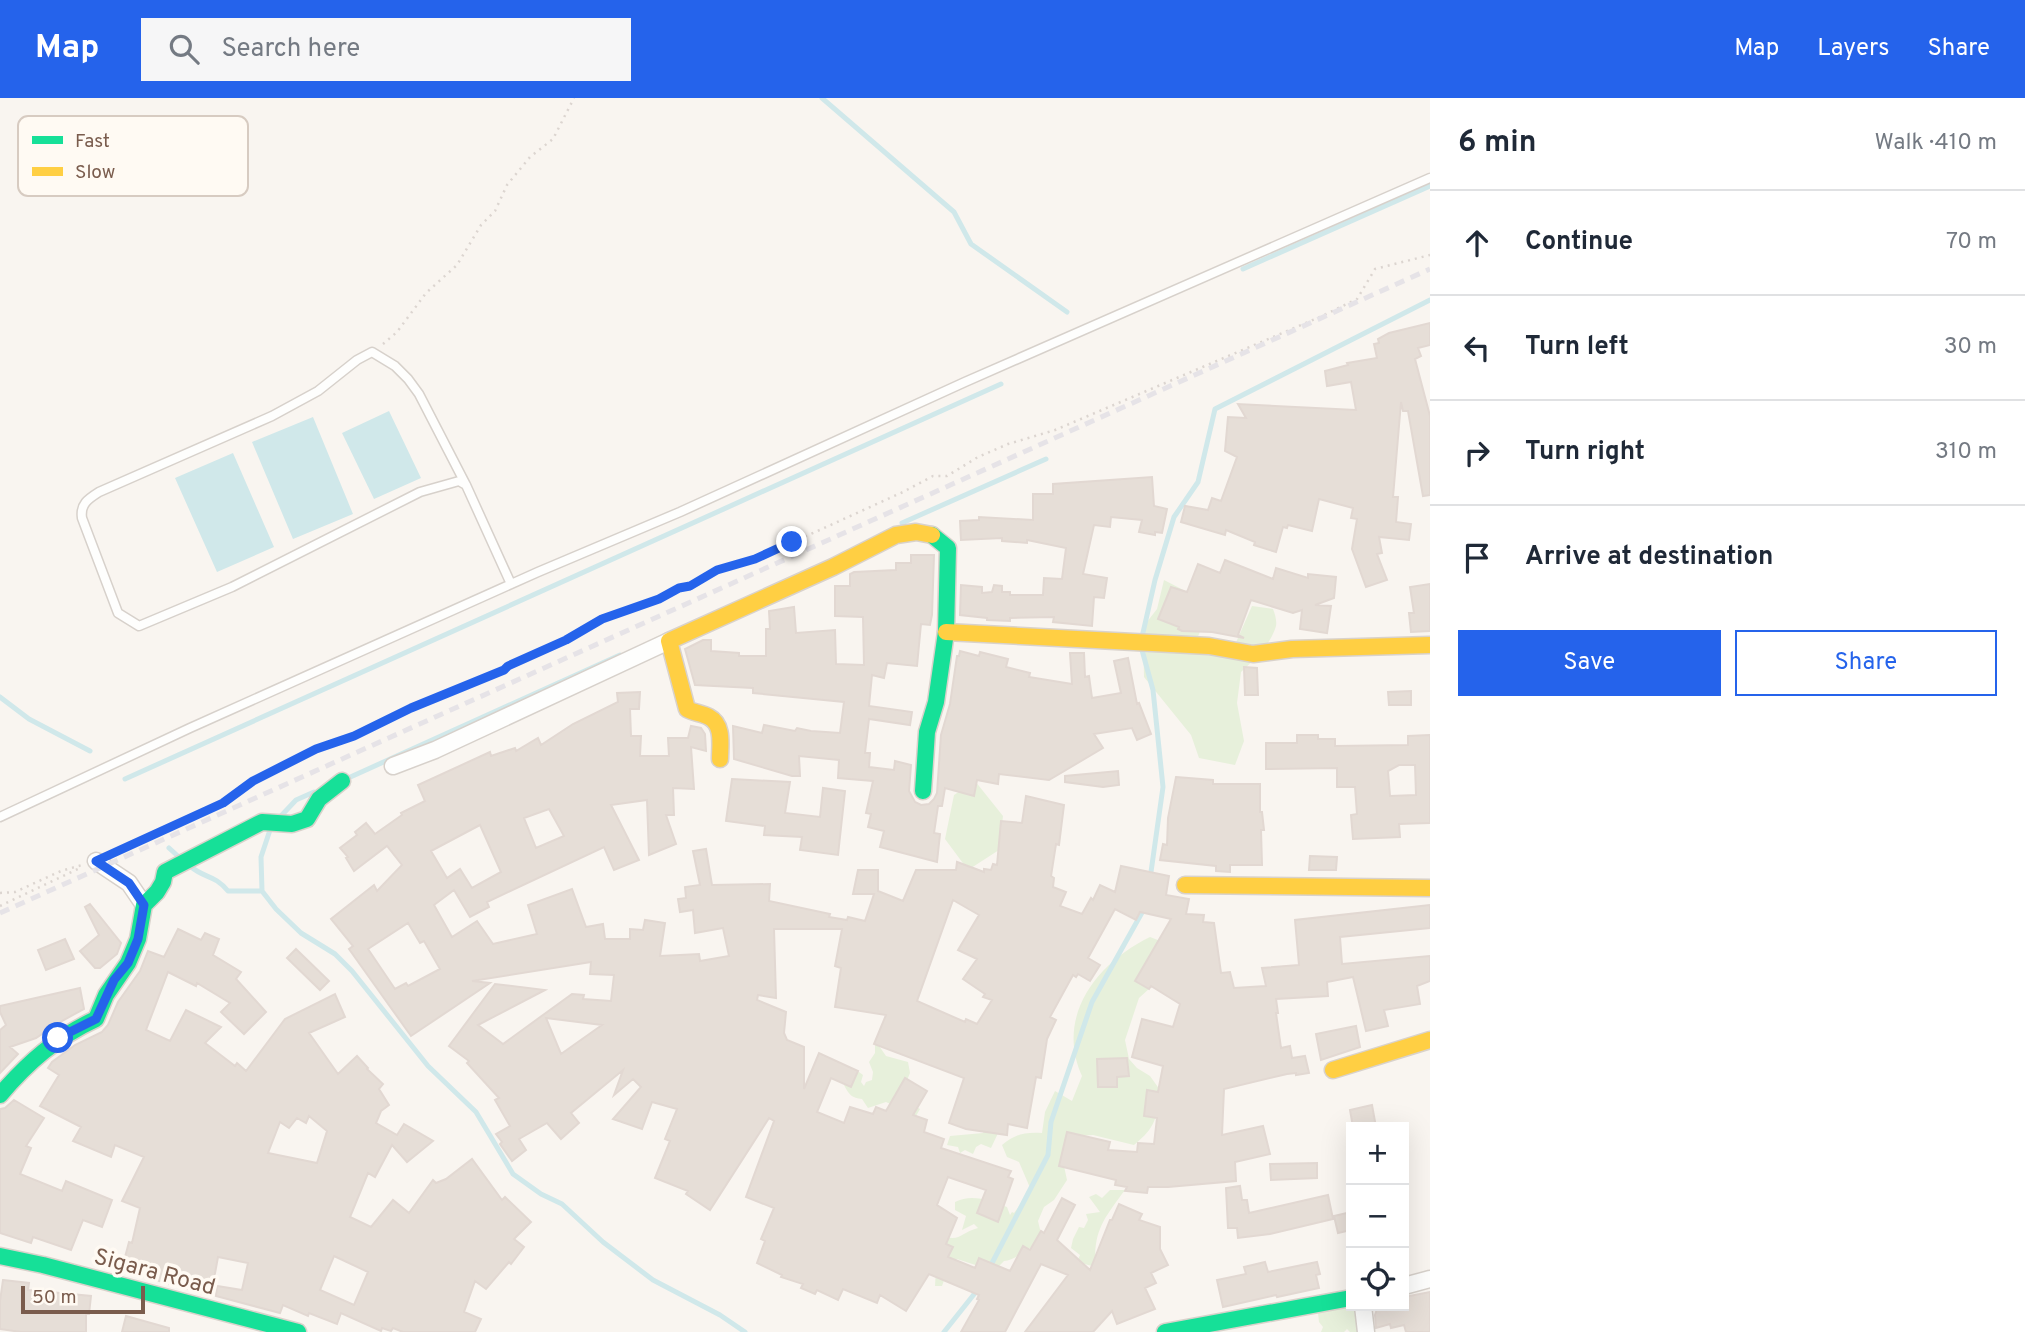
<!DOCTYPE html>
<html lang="en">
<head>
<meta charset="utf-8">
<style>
  body { margin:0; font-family:Overpass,sans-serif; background:#f6f6f7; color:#1f2937 }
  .controls { position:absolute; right:21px; bottom:21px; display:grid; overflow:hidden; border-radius:0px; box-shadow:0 7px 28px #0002 }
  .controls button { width:63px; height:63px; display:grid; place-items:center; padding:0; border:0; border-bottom:2px solid #e0e1e3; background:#fff; color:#1f2937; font:35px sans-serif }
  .scale { position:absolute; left:21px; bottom:18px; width:124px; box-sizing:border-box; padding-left:7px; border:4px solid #7a5c4d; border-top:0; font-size:19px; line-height:24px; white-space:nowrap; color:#7a5c4d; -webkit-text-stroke:5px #fffaf3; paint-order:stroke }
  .stop { position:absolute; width:21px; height:21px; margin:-16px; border:5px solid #2563eb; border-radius:50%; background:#fff }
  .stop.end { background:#2563eb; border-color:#fff; box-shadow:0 2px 7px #0008 }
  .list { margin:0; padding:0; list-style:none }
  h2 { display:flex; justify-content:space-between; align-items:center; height:91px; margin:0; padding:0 28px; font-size:30px }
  h2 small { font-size:23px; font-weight:400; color:#747a83 }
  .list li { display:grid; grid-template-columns:46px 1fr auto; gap:21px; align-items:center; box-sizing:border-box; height:105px; padding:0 28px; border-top:2px solid #e0e1e3 }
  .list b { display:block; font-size:26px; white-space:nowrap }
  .list em { font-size:23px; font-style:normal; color:#747a83 }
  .actions { display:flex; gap:14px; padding:21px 28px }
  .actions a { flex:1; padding:16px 0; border:2px solid #2563eb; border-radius:0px; text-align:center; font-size:24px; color:#2563eb }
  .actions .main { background:#2563eb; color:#fff }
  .icon { flex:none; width:38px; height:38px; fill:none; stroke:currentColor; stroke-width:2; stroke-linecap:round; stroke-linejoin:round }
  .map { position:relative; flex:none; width:1430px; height:1234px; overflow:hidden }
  header { display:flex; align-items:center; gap:42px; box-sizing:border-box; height:98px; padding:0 35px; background:#2563eb; color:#fff }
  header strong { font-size:33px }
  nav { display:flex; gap:38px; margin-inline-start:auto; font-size:24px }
  .search { width:490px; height:63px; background:#f6f6f7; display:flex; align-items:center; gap:18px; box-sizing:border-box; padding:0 24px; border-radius:0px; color:#747a83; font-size:26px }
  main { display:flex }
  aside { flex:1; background:#fff }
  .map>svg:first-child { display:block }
  .green { fill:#e7f0db }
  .water { fill:#d0e8ea }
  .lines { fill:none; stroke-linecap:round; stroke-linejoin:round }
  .stream { stroke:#d0e8ea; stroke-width:5 }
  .building { fill:#e6ded7; stroke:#e2d8d2; stroke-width:2; fill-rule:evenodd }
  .lane-casing { stroke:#d7d1cb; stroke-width:11 }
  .street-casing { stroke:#d7d1cb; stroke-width:19 }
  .fast-casing { stroke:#d9d2cb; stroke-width:19 }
  .slow-casing { stroke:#d9d2cb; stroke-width:19 }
  .path { stroke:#dcd5d0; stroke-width:2.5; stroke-dasharray:2 5; stroke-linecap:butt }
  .lane { stroke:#fefefd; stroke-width:8 }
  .street { stroke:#fefefd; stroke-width:16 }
  .fast { stroke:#16e098; stroke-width:16 }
  .slow { stroke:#ffcf43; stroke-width:16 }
  .rail { stroke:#e6e3e7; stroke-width:5; stroke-dasharray:10 7; stroke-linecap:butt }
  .route { stroke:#2563eb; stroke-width:9 }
  .labels { text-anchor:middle; stroke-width:7; stroke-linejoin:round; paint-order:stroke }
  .street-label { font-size:23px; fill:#7a5c4d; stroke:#fffaf3 }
  .key { fill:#fffaf3; stroke:#d7cbc1; stroke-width:2 }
  .key-label { font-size:19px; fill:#7a5c4d }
</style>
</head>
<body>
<header>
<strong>Map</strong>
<div class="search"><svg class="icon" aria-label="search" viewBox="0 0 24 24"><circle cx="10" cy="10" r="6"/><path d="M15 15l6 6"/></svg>Search here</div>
<nav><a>Map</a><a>Layers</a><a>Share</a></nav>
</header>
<main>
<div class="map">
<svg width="1430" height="1234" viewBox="0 0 1430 1234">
  <rect width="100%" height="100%" fill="#f9f5f0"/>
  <path class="green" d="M1164 482 1195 498 1209 511 1197 541 1234 549 1252 508 1273 511C1275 516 1277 523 1276 528 1271 546 1254 562 1241 574L1237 605 1244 643 1235 667 1199 660 1191 637 1144 579 1143 529 1157 511Z
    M975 683 1003 718 999 752 968 772 945 741 954 697Z
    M1150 839 1163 844 1150 890 1139 900 1125 942 1129 961 1137 970 1150 978 1160 992C1157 1020 1156 1029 1134 1047L1093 1037 1075 1038 1064 1068 1067 1082 1054 1102 1044 1109 1038 1123 1043 1144C1028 1148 1017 1162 1004 1163L994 1173 957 1161 948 1171 942 1188H935L938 1136C960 1146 959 1135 978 1130L974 1126 962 1132 966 1118 955 1112V1104C972 1095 991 1103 1007 1109L1010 1117 1012 1114 1014 1115 1031 1092 1019 1064 1007 1059 1002 1047C1015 1036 1025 1034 1042 1035L1045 1014 1055 993 1072 1003 1082 978C1055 918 1097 865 1150 839Z
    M875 942 886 958 908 964 910 975 905 987 909 1004 920 1011 916 1018 886 1004 868 1010 862 1001C852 1000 849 997 844 987L852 984 855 975 859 974 863 977 861 984 864 988 866 984 872 982 873 974 869 964 875 955Z
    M989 1025 1000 1031 991 1050 981 1046 976 1049 973 1056 965 1052 960 1055 958 1049 947 1047 950 1038 983 1035Z
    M1110 1092H1125C1105 1119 1092 1134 1096 1169L1077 1164 1080 1157 1071 1150 1073 1141 1079 1129 1084 1130 1088 1122 1086 1116 1100 1114 1089 1099 1096 1096 1102 1100Z
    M1341 1201 1373 1219 1375 1234H1350L1347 1231 1344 1234H1321L1323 1229 1319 1224 1318 1215Z"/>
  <path class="water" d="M389 313 421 380 374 401 342 335Z
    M313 319 353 416 293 441 252 344Z
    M233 355 274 449 217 474 175 380Z"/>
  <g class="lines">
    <path class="stream" d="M822 0 954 114 971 146 1067 214
      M1243 171 1430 88
      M902 425 1046 361
      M1142 539 1155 482 1174 419 1198 384 1215 311 1430 202
      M1142 552 1153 592 1163 689 1150 781
      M0 599 29 621 90 653
      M125 681 1001 286
      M346 681 620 557
      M280 719 296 702 314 694
      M270 732 261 759 262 793 276 811 301 835 335 856 352 873 428 968 476 1014 513 1076 541 1096 562 1106 603 1144 653 1182 720 1217 745 1234
      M169 750 180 760
      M190 768C205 781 214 776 228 793H262
      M990 1169 1048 1057 1051 1024 1092 904 1144 811
      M944 1234 979 1190"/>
  </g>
  <path class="building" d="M1430 225V247L1418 250 1421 258 1415 261 1430 318V397L1423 398 1408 313H1403L1401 304 1393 399H1398L1396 424 1411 426 1409 442 1379 439 1382 455 1377 456 1387 482 1366 489 1352 451 1357 421 1351 420 1353 410 1319 401 1312 433 1288 427 1287 430 1283 429 1276 454 1254 447 1255 444 1226 432 1225 437 1181 424 1185 408 1208 412 1212 400 1221 403 1237 359 1225 353 1228 319 1246 320 1238 306 1356 312 1351 284 1327 288 1325 273 1348 267 1347 265 1377 260 1374 246 1379 245 1378 241 1389 235Z
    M1152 379 1154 408 1167 411 1162 435 1155 434V437L1139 434 1142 422 1111 419 1110 429 1094 427 1083 476 1107 480 1104 500 1094 499 1092 528 1053 524 1054 519 1010 520V523L987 522V520L960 517 961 487 982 489V495L992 494 994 487 1002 488V494H1010V497H1043L1044 480 1062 481 1066 450 1027 442V445L1002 443V440L961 442 960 423 979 422V419L1033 422V396H1053V386Z
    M911 457H934L932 517 930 527 921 526 917 568 887 565 884 580 872 577 869 608 912 614 910 627 869 621 865 655H870L869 669 894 672 895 663 911 667 909 693 915 704 921 707 929 706 934 701 937 695 941 637 950 606 957 558H959L960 553 979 558 980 554 1008 561 1006 569 1030 575 1029 579 1072 586 1070 555H1084L1085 579 1089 578 1092 600 1121 595 1114 563 1128 560 1137 606 1139 605 1151 636 1137 642 1132 630 1094 636 1103 650 1049 682 999 676 998 686 977 682 974 698 945 690 942 708H938L934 735 940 736 937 764 880 749 884 733 868 729 871 716 866 715 873 683 838 680 839 662 799 658 800 678H792L734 661 733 628 762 635 764 627 795 633 797 630 811 633 840 635 844 604 753 595V590L695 587 685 551 703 542H711V553L739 555V558H766V531H770L769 513 794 509 796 535 835 532 836 566 864 567 863 519 835 518V488H850V476L854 474 896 472V465H911Z
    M1225 462 1273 481 1276 470 1308 480V476L1336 479 1334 500 1315 507 1331 508 1327 535 1300 531 1302 512 1293 515 1251 502 1238 537 1244 540 1212 534 1182 533 1178 531 1179 529 1158 521 1171 489 1187 494 1198 466 1220 475Z
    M1430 486V533L1411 534 1409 515H1414L1410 489Z
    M1244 569 1257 570 1258 597H1245Z
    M1411 593V607H1389L1388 594Z
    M640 594 639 611H630L631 638H641L640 658H669L668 640H688L691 628 701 630 705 636 706 653 691 649 694 691 673 690 674 717H666L676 746 649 757 647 702 611 707 639 762 614 772 604 749 487 804 489 809 470 819 454 792 434 807 452 839 477 823 493 846 537 836 528 807 572 791 586 829 603 826 605 841H630V831L643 832 645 822 665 825 660 858 699 856 700 863 729 858 723 830 695 835 693 812 680 814 678 801 686 800 685 789 700 787 693 753 706 751 712 787 770 786 769 803 830 816 829 819 847 822 848 819 865 823 874 796H853L858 772H878V793L903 803 916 772H956L957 764 984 774V771L991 772 993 766 997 767 1001 723 1022 725 1026 698 1064 707 1059 747 1056 746 1051 778 1054 780 1053 789 1066 794 1060 808 1082 816 1091 800 1093 802 1100 787 1115 794 1121 768 1169 778 1166 797 1189 801 1186 816 1204 817 1203 824 1214 825 1221 875 1230 874 1234 890 1266 888 1262 870 1299 867 1295 822 1430 807V830L1340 839 1342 866 1430 858V883L1417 888 1420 906 1384 912 1388 928 1366 933 1353 879 1327 884 1328 898 1276 901 1278 915H1276L1281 950 1290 948 1292 960 1305 958 1309 975 1296 977V975L1287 976 1224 991 1222 1037 1263 1028 1270 1056 1235 1064 1236 1083 1168 1089H1148L1147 1095 1125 1093 1127 1089 1115 1087 1116 1082 1059 1068 1067 1034 1110 1044 1108 1052 1137 1054 1138 1045 1154 1046 1157 1020 1144 1018 1147 992 1158 994 1163 968 1132 959 1142 921 1173 929 1180 906 1151 888 1149 891 1135 883 1171 821 1140 814 1136 822 1115 811 1088 860 1100 867 1090 883 1078 876 1076 879 1073 877 1050 919 1056 922 1047 941 1041 980 1036 979 1027 1030 1008 1026 1007 1037 966 1031 949 1025 964 980 874 946 886 917 835 909 841 870 835 868 842 831H774L776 900 758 897 757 902 786 914 784 935 787 942 804 949V991L819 955 858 973 851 989 831 980 817 1014 844 1025 850 1009 873 1016 876 1009 886 1013 905 980 927 993 913 1017 927 1022 924 1034 944 1041 941 1050 1011 1073 1008 1079 1013 1081 998 1124 977 1115 986 1092 948 1079 937 1107 957 1120 946 1146 953 1149 948 1159 975 1170 979 1160 1010 1173 1023 1148 1030 1152 1041 1133 1044 1135 1062 1100 1075 1107 1057 1142 1090 1172 1110 1122H1112L1119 1106 1142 1116 1139 1122 1160 1129V1151L1168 1167 1151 1175 1156 1185 1145 1190 1155 1211 1117 1226 1112 1213 1093 1234H1025L1068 1177 1041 1166 1005 1234H961L979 1202 977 1201 979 1197 929 1176 906 1213 880 1197 877 1205 843 1191 838 1202 817 1192 815 1196 801 1190 803 1186 781 1179 782 1177 757 1165 765 1143 761 1141 774 1110 746 1099 774 1023 769 1020 710 1112 686 1096 688 1093 655 1080 670 1043 665 1041 677 1011 652 1004 642 1031 613 1021 641 989 633 981 614 997 623 972 571 1015 579 1025 561 1041 547 1025 519 1041 526 1052 512 1063 500 1046 502 1044 496 1036 510 1028 495 1002 499 1000 467 965 469 963 449 948 495 886 545 892 478 927 503 946 572 896 584 897 583 901 611 903 614 877 590 876 591 864 472 883 490 885 411 938 349 851 353 848 331 821 374 787 377 793 402 767 387 748 354 773 346 760 348 759 340 750 357 737 355 734 366 725 375 736 402 717 401 715 425 703 418 687 490 654 491 658 515 650 516 653 538 640 541 647 573 626 618 604 617 595ZM549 711 564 738 536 750 524 720ZM480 727 501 774 472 790 460 771 447 780 431 753ZM953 802 979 817 958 852 977 861 963 881 985 896 983 899 992 902 977 926 966 921 965 924 917 903ZM408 825 420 845 424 843 440 871 408 888 406 885 395 891 368 851ZM546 920 602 927 561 956Z
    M1297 637H1318V641H1335V648L1408 647V638L1430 637V725L1399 726 1400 739 1353 741 1351 717 1357 716 1355 689H1337V670L1266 671V645H1297ZM1399 667H1415L1416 697 1390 698 1388 673Z
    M1118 673 1119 687 1103 689 1065 684V678Z
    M1176 679 1213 682V686H1260V714H1262L1264 732H1261L1262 767H1230V774L1216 773V768L1160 762 1163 746 1167 747 1168 720Z
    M732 681 790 684 785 715 820 719 823 690 845 693 838 757 800 752 802 739 764 737 765 728 726 723Z
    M1310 758 1337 759 1336 772H1309Z
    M90 806 121 845 117 856 100 870H95L80 853 99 837 85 809Z
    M178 831 201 842 205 835 219 841 213 857 241 874 236 881 266 914 244 936 221 914 230 905 197 885 196 888 168 874 146 932 170 943 186 912 221 929 205 945 235 968 237 965 246 973 285 921 335 896 345 919 309 935 338 976 357 958 368 970 367 971 383 986 379 991 389 1007 381 1013 376 1025 397 1037 404 1026 433 1043 407 1064 392 1047 375 1079 368 1075 350 1119 371 1129 393 1102 409 1115 433 1082 436 1085 446 1081 472 1061 502 1102 505 1099 531 1124 514 1141 524 1149 511 1166 509 1164 486 1191 475 1183 464 1214 481 1221 475 1234H403L393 1230 391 1233 382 1230 381 1233 341 1215 337 1226 309 1215 308 1218 283 1207 280 1215 216 1198 217 1188 242 1192 248 1165 218 1159 211 1197 152 1181 155 1170 124 1163 129 1144 132 1145 140 1110 122 1103 144 1059 115 1047 111 1059 73 1043 81 1029 40 1008 59 977 48 970 52 964 75 947 102 934 108 927 118 904 140 873 148 853 164 859ZM309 1018 327 1033 317 1065 268 1055 280 1024 289 1030 297 1020 306 1025ZM334 1158 368 1174 354 1207 320 1192Z
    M65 841 74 861 46 872 38 852Z
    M296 851 329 883 320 892 287 860Z
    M80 890 84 911 60 924 36 940 10 949 18 956 0 975V932L6 927 0 914V908Z
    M1356 928 1360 949 1321 962 1316 936Z
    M1127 960 1129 978 1117 979V989H1098L1097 961Z
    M14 1002 44 1020 26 1048 31 1050 20 1076 62 1093 66 1083 112 1102 102 1129 83 1122 71 1152 33 1139 31 1145 0 1135V1011L5 1010Z
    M1372 1007 1376 1029H1353L1350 1012Z
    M1317 1065V1080L1271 1082 1270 1066Z
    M1240 1088 1242 1102H1247L1249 1115 1328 1097 1333 1121 1270 1136 1238 1140 1237 1130H1228L1226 1090Z
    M1351 1114V1132L1338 1135 1334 1118Z
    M1265 1164 1268 1174 1317 1164 1320 1176 1316 1177 1319 1190 1277 1199 1276 1197 1223 1209 1217 1182 1246 1176 1244 1169Z
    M3 1182 29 1185 28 1192 91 1198 89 1216H86V1234H21L0 1231V1203Z
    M1430 1194V1234H1406L1404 1227 1391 1230 1390 1226 1376 1230 1375 1217 1378 1208H1404V1199Z
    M126 1218 169 1230V1234H122Z"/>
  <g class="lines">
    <g class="lane-casing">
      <path id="lane" d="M466 387 459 383 420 394 232 489 139 528 118 515 82 420C80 406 88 401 99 394L272 318 318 293 357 262 372 254 395 268 408 281 419 296 466 387 511 486
        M0 719 190 630 538 474 680 414 965 284 1430 80"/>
    </g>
    <g class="street-casing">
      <path id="street" d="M393 668 435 652 669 543
        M96 763 129 785 144 807
        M1404 1188 1430 1181
        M1363 1208 1366 1234"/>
    </g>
    <g class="fast-casing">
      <path id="fast" d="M923 693 927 634 936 604 946 534 948 450 932 437
        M0 997C28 964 57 939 96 921L106 897 128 865 138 841 144 807 157 794 163 784 165 774 262 724 292 726 307 721 319 701 342 683
        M0 1158 43 1167 298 1234
        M1165 1234 1351 1200"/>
    </g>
    <g class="slow-casing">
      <path id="slow" d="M946 534 1209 548 1253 556 1292 551 1430 547
        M720 661C720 647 724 627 709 619 702 615 694 615 687 611L669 543 833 469 896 437 916 434 932 437
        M1185 787 1430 790
        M1333 972 1430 942"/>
    </g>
    <path class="path" d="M383 246 397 234 426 195 457 167 481 127 495 113 507 87 530 59 553 41 574 0
      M114 755 223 705 253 683 316 651 354 638 411 610 504 572 583 534 602 521 625 515 659 501 679 490 690 488 717 472 756 461 903 394 933 378H947L978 359 1008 346 1055 332 1322 218 1357 201 1375 171 1430 157
      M0 795 15 794 61 773 82 767
      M0 808 82 769"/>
    <use href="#lane" class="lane"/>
    <use href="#street" class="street"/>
    <use href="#fast" class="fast"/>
    <use href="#slow" class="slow"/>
    <path class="rail" d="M0 815 1430 171"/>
  </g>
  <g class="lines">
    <path class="route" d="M58 940 96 921 114 882 128 865 138 841 144 807 129 785 96 763 223 705 253 683 316 651 354 638 411 610 504 572 508 568 566 542 602 521 659 501 679 490 690 488 717 472 755 461 792 444"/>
  </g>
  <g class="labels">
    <g class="street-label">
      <text transform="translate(155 1173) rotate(15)" y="8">Sigara Road</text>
    </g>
  </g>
  <rect x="18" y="18" width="230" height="80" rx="10" class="key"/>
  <rect x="32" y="38" width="31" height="8" fill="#16e098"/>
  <rect x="32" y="69" width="31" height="9" fill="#ffcf43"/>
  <g class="key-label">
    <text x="75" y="49">Fast</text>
    <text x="75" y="80">Slow</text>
  </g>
</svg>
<div class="controls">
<button>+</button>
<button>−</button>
<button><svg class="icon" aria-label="locate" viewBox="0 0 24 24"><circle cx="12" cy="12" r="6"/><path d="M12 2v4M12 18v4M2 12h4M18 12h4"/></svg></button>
</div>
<div class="scale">50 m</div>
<div class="stop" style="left:58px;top:940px"></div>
<div class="stop end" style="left:792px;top:444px"></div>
</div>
<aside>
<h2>6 min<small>Walk · 410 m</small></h2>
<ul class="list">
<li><svg class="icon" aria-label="ahead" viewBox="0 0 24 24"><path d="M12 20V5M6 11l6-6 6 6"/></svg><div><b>Continue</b></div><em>70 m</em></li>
<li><svg class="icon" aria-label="left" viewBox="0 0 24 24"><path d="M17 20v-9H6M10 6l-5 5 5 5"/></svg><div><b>Turn left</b></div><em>30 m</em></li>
<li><svg class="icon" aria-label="right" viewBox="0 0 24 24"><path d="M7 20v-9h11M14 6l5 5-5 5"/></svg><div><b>Turn right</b></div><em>310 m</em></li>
<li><svg class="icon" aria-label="arrive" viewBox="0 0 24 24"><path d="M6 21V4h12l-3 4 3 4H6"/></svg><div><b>Arrive at destination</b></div></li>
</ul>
<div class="actions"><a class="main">Save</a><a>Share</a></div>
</aside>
</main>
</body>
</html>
